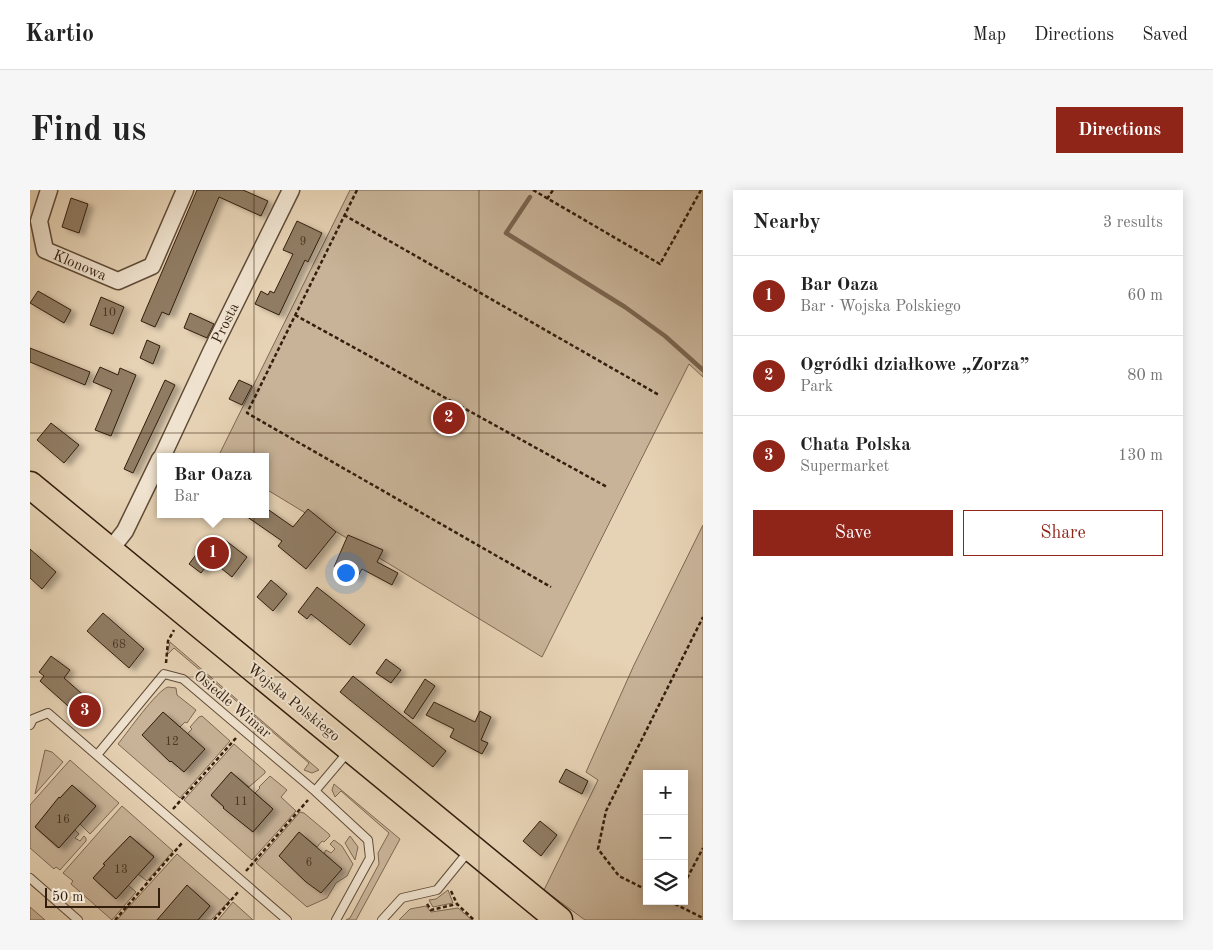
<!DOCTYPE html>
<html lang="en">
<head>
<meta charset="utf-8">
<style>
  body { margin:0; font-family:"Old Standard TT",serif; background:#f6f6f6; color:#222 }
  .controls { position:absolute; right:15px; bottom:15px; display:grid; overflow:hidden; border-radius:0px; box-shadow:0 2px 12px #0003 }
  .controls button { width:45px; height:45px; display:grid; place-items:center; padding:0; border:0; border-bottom:1px solid #e0e0e0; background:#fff; color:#222; font:25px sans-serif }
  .scale { position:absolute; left:15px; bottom:12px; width:115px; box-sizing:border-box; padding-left:5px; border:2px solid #331e0d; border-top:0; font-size:14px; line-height:18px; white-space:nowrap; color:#331e0d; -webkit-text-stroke:4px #efe2ce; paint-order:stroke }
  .you { position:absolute; left:315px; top:382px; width:18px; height:18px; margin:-12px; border:4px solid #fff; border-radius:50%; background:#1a73e8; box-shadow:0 0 0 8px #1a73e833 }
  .badge { display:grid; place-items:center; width:32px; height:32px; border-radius:50%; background:#8f2418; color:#fff; font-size:16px; font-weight:700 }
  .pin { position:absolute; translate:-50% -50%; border:2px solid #fff; box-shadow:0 1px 5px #0006 }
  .popup { position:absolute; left:127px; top:263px; width:112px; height:65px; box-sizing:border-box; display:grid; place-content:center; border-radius:0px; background:#fff; filter:drop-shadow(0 1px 4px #0005); font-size:16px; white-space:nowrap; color:#767676 }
  .popup b { font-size:19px; color:#222 }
  .popup::after { content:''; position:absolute; left:50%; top:100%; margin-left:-10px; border:10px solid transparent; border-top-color:#fff }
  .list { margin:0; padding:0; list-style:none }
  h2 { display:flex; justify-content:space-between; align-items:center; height:65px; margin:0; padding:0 20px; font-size:21px }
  h2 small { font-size:16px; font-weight:400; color:#767676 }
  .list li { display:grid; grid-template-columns:32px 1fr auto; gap:15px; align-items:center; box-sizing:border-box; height:80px; padding:0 20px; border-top:1px solid #e0e0e0 }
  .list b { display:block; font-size:19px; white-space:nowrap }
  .list p { margin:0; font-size:16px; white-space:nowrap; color:#767676 }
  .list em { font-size:16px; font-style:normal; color:#767676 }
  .actions { display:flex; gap:10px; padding:15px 20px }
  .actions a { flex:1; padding:11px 0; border:1px solid #8f2418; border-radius:0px; text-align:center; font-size:18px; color:#8f2418 }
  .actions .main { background:#8f2418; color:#fff }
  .icon { flex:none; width:28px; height:28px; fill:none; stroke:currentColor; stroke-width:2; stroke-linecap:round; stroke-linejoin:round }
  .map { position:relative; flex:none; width:673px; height:730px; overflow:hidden; border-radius:0px }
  header { display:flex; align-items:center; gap:30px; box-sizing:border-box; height:70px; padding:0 25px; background:#fff; border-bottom:1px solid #e0e0e0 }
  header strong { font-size:24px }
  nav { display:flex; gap:28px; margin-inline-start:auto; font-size:18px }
  .intro { display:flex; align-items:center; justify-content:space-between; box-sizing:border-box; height:120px; padding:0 30px }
  h1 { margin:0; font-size:35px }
  .button { padding:12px 22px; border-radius:0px; background:#8f2418; color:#fff; font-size:18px; font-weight:700 }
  main { display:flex; gap:30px; padding:0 30px }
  aside { flex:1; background:#fff; border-radius:0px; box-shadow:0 2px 12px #0003 }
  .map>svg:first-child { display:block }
  .green { fill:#c8b398; stroke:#7e6852; fill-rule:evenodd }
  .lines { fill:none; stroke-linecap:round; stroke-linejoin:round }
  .stream { stroke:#7a654f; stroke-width:4.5 }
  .building { fill:#907c64; stroke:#331e0d; filter:url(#shadow) }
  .lane-casing { stroke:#604b37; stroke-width:10 }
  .street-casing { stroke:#604b37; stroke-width:19 }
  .primary-casing { stroke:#331e0d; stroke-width:29 }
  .path { stroke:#331e0d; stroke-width:2.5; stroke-dasharray:4 2.5; stroke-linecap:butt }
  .lane { stroke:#efe2ce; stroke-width:8 }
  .street { stroke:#efe2ce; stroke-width:16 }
  .primary { stroke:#e6d2b4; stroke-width:26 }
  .grid { fill:none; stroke:#331e0d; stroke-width:1; stroke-opacity:0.55 }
  .labels { text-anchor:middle; stroke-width:4; stroke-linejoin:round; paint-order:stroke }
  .number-label { font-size:12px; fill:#4a3623 }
  .street-label { font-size:15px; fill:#331e0d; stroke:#efe2ce }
</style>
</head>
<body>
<header>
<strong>Kartio</strong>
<nav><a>Map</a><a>Directions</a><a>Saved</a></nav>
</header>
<div class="intro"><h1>Find us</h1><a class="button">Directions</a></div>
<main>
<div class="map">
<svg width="673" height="730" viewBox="0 0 673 730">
  <defs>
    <filter id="shadow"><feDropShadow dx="5.5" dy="3" stdDeviation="2.5" flood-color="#0004"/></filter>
  </defs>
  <rect width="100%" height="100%" fill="#e6d2b4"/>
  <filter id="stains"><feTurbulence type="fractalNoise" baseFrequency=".004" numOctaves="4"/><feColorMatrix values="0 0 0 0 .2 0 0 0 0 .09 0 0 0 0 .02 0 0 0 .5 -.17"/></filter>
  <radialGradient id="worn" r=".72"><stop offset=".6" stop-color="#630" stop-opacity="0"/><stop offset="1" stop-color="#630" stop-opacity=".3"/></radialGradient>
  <path class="green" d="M320 0H673V187L659 174 512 467 236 299V267H188Z
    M673 335V730H555L514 700 568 590 556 582 604 475ZM617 584H654V711H617Z
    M140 452 289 580 282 583 274 580 279 573 144 458 137 465Z
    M138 497 146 498 147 505 166 520 157 533 155 532 150 537 133 522 113 545 139 571H141L154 582 174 559 157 544 162 539 160 537 169 527 172 526 200 551 150 608 88 554C97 543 127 500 138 497Z
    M204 554 235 581V583L219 597 201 582 181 606 194 617V618L223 642 243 619 225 603 230 598 229 597 240 586 257 600 251 607 266 621 222 670 154 610Z
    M15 560 22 562 33 572 5 604Z
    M40 570 89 613 60 644 50 634 66 616 42 595 30 608H29L5 637 28 658 45 640 49 644 45 648 50 651 54 646 56 648V651L30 680 26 677 24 679 0 658V615Z
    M304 594 370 649 326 730H316L320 728 349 674 348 663 359 643 311 601 305 607 302 600Z
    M92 616 143 661 117 691 108 684 124 666 100 646 74 673 75 675 63 688 86 709 98 695 106 702 82 730 41 694 43 691 33 683Z
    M270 622 274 623 299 644 300 646 294 652 292 651 287 657 269 642 249 666 276 692 311 679 294 663 296 660 301 663 305 659 300 654 304 650 312 656 323 674 317 686 306 693 297 708 277 717 226 673Z
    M320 646 328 657 325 670 315 653Z
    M147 664 200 710 181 730H168L180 716 157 696 127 730H87Z
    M418 700 423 713 403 717 399 710 406 709Z
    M203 712 223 730H188Z
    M396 716 401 722 428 718 442 730H369L380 719Z
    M0 717 15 730H0Z"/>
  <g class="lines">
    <path class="stream" d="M500 7 476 43 595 117 635 146 673 180"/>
  </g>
  <path class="building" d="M167 0H213L238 11 231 26 189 7 139 125 132 122 125 137 111 131Z
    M41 8 58 14 49 43 32 37Z
    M267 31 292 43 278 72 275 70 249 125 225 114 231 101 238 105 240 101 244 103 263 64 253 60Z
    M8 101 41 120 34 133 0 113Z
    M71 107 94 117 83 144 60 135Z
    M160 123 184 134 177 148 154 138Z
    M117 150 130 156 123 174 110 168Z
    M0 158 60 182 55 195 0 172Z
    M70 177 88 185 90 178 106 185 81 246 65 240 82 200 63 192Z
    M135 190 145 195 103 283 94 279Z
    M209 190 222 196 212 215 199 209Z
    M21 233 49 255 34 273 7 250Z
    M236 318 263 337 278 319 306 342 276 379 248 356 252 351 213 324H236Z
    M318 345 353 360 347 372 368 383 362 395 332 379 327 388 304 377Z
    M177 350 188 358 195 350 217 367 202 387 181 370 171 383 159 374Z
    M0 359 26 382 12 399 0 388Z
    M241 390 257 404 243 421 227 407Z
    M287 397 335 435 320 455 281 424 277 429 268 422Z
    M73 423 114 459 99 478 57 441Z
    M21 466 40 480 34 488 68 518 56 532 10 491 14 486 9 482Z
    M356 469 371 480 361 493 346 483Z
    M323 486 416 561 403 577 310 502Z
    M395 489 405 496 383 529 374 522Z
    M404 512 445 532 450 521 461 527 451 550 458 553 452 564 420 547 424 539 396 525Z
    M133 522 175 559 154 582 141 571 140 572 112 545Z
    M536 579 558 591 552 604 529 592Z
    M201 582 243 619 223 642 193 618 194 617 181 605Z
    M42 595 66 616 29 658 5 637 29 607 30 608Z
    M510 631 527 645 511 666 493 651Z
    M269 642 312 679 291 703 276 692 249 666Z
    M100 646 124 667 86 709 63 688 75 675 73 674Z
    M157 695 180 716 168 730H127Z"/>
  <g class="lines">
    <g class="lane-casing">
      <path id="lane" d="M0 535 3 529 18 523 257 730
        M67 565 134 484 153 489 285 601 338 650 340 668 306 730
        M285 601 318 562
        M0 688 48 730
        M352 730 372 708 407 700 438 662"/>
    </g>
    <g class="street-casing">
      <path id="street" d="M19 0 9 31 15 60 88 91 122 76 155 0
        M132 267 181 162 261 0
        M80 360 95 341 130 269"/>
    </g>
    <g class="primary-casing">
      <path id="primary" d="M0 295 529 730"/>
    </g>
    <path class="path" d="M327 0 217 223 521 397
      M503 0 630 74 671 0
      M517 9 523 0
      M314 25 629 205
      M265 125 577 297
      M136 473 138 451 144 440
      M143 619 206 548
      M216 681 278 610
      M654 694 673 658
      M617 700 589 686 568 659 576 621 673 427
      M421 701 427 714 444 730
      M639 711 673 728
      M397 714 401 720 427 714
      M85 730 152 653
      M184 730 208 702"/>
    <use href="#lane" class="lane"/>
    <use href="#street" class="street"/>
    <use href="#primary" class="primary"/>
  </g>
  <path class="grid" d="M224 0V730M449 0V730M0 243H673M0 487H673"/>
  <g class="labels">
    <g class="number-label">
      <text x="273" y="55">9</text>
      <text x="79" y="126">10</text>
      <text x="89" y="458">68</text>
      <text x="142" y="555">12</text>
      <text x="211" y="615">11</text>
      <text x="33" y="633">16</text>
      <text x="279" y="676">6</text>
      <text x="91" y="683">13</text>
    </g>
    <g class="street-label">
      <text transform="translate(50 75) rotate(23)" y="5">Klonowa</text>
      <text transform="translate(195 133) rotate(-64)" y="5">Prosta</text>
      <text transform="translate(264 512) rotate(39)" y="5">Wojska Polskiego</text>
      <text transform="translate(203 514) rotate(40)" y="5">Osiedle Wimar</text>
    </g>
  </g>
  <rect width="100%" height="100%" filter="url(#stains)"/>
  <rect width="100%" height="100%" fill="url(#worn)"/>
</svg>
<div class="controls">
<button>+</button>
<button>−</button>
<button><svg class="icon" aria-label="layers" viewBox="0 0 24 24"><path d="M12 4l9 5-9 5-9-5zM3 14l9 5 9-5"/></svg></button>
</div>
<div class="scale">50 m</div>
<div class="you"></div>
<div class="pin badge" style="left:183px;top:363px">1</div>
<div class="popup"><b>Bar Oaza</b>Bar</div>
<div class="pin badge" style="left:419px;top:228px">2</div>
<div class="pin badge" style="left:55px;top:521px">3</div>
</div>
<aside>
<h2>Nearby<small>3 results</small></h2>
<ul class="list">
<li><span class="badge">1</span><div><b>Bar Oaza</b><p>Bar · Wojska Polskiego</p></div><em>60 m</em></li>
<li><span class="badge">2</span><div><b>Ogródki działkowe „Zorza”</b><p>Park</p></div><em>80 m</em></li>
<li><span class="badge">3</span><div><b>Chata Polska</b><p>Supermarket</p></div><em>130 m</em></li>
</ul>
<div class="actions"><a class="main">Save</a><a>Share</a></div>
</aside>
</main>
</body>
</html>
